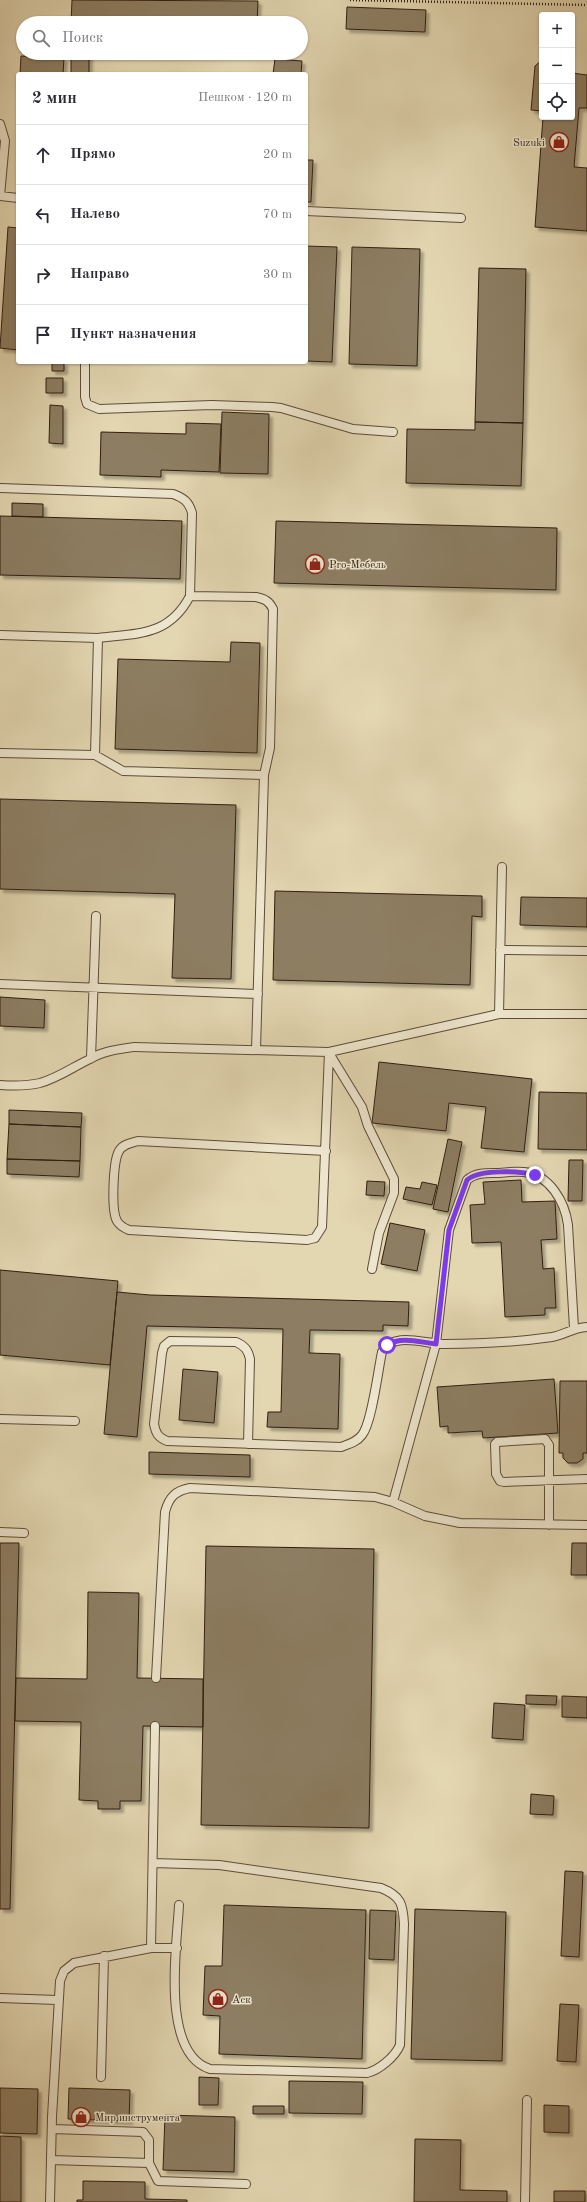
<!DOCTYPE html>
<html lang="ru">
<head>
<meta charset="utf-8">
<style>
  body { margin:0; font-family:"Old Standard TT",serif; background:#f7f7f7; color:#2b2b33 }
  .controls { position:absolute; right:12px; top:12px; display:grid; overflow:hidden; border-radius:4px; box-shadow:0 1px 3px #0004 }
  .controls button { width:36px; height:36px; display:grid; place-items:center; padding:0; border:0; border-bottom:1px solid #e1e1e2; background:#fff; color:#2b2b33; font:20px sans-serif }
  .stop { position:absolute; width:12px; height:12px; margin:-9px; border:3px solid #7c3aed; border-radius:50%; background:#fff }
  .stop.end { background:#7c3aed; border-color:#fff; box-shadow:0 1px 4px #0008 }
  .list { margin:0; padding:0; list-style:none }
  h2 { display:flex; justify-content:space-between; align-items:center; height:52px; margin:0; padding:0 16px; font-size:17px }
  h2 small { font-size:13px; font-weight:400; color:#7c7c81 }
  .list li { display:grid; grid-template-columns:26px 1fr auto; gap:12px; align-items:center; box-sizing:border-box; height:60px; padding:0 16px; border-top:1px solid #e1e1e2 }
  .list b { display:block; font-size:15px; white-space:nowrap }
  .list em { font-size:13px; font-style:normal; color:#7c7c81 }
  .icon { flex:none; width:22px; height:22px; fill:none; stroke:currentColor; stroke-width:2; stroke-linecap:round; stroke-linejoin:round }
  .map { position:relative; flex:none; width:587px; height:2202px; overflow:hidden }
  .search { position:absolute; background:#fff; box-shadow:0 1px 3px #0004; left:16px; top:16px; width:292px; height:44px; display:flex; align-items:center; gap:10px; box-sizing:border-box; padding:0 14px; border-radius:22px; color:#7c7c81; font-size:15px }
  .panel { position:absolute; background:#fff; box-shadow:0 1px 3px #0004; left:16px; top:72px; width:292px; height:292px; border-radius:4px }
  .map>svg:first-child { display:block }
  .building { fill:#8d7e64; stroke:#301d0f; filter:url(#shadow) }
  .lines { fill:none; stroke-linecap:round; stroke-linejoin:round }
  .service-casing { stroke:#5d4c38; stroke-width:10 }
  .path { stroke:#301d0f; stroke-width:2.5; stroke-dasharray:1 2; stroke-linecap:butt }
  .service { stroke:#ede5cd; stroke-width:8 }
  .route { stroke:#7c3aed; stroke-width:5 }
  .labels { text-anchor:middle; stroke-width:3; stroke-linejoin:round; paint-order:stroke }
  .poi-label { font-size:11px; fill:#301d0f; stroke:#ede5cd; text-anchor:start }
</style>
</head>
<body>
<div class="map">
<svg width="587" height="2202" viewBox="0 0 587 2202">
  <defs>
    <filter id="shadow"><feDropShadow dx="3.5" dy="3.5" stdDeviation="1" flood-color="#0004"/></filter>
  </defs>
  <rect width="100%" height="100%" fill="#e3d7b2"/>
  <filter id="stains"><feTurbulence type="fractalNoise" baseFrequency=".005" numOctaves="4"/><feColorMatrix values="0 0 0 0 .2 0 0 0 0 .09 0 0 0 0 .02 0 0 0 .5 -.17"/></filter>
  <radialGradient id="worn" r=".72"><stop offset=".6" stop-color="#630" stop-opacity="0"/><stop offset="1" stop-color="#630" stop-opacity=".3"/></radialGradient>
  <path class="building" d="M72 0 258 1 257 23H71Z
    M347 7 426 10 425 32 346 29Z
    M71 53H89V74H71Z
    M21 56 64 58 63 74H20Z
    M275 59 302 61 301 74H273Z
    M542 60V111L531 110 535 66Z
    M572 73 587 75V108H579L574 167 587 168V231L535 227 543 117H572Z
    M306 160H313L311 202H306Z
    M8 227 18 228V350L0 348Z
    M306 246 337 247 332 362 306 361Z
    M352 247 420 249 417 366 349 364Z
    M479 268 526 269 523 423 475 422Z
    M52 362H64V371H52Z
    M46 378H63V393H46Z
    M50 405 63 406V444L49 443Z
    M222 412 269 414 268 474 220 473Z
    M475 422 523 423 521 486 406 483 407 429 475 430Z
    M186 423 221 424 219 472 161 470V477L100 475 101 432 186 434Z
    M12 503 43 504V517L12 516Z
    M0 516 182 521 180 579 0 575Z
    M276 521 557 528 556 590 274 583Z
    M231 642 260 643 257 753 115 749 118 659 230 662Z
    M0 799 236 805 231 979 172 978 175 894 0 889Z
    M275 891 482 896V917L472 916 470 985 273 980Z
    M521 897 587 898V927L520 925Z
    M0 997 45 1000 44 1028 0 1026Z
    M379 1062 532 1079 524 1152 481 1148 486 1107 449 1103 446 1131 372 1123Z
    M539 1092 587 1093V1150L538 1149Z
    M9 1110 82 1113 81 1127 9 1124Z
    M9 1124 81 1127 80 1161 7 1159Z
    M448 1139 462 1142 448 1212 433 1209Z
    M7 1159 80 1161 79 1177 7 1174Z
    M569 1160H583L582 1201H568Z
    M521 1180 522 1202 555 1201 557 1239 541 1240 543 1269 554 1268 556 1308H545V1315L505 1317 501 1242 472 1243 470 1205 485 1204 483 1182Z
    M367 1181 385 1182 384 1196 366 1195Z
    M422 1182 437 1185 432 1205 403 1199 406 1187 420 1189Z
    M390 1223 425 1230 417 1271 381 1264Z
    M0 1270 118 1281 110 1365 0 1355Z
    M117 1292 150 1295 409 1302 408 1326 383 1325V1331L310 1330 309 1353 340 1354 338 1429 267 1427 268 1412H281L283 1329 147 1326 137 1437 104 1434Z
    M183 1369 218 1372 214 1423 179 1420Z
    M554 1379 558 1433 483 1438 482 1431 448 1433V1426L440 1427 437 1387Z
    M560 1381H587V1453H583V1459L577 1463H568L563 1458V1453H559Z
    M149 1452 250 1455V1477L149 1474Z
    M0 1543H19L10 1909H0Z
    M572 1543H587V1575H571Z
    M206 1546 374 1549 369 1828 201 1825Z
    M88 1592 139 1593 137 1678 203 1679V1727L143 1726 141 1801H120V1809H98V1801L79 1800 81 1722 15 1721 16 1678 87 1679Z
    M526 1695 557 1696 556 1705 526 1704Z
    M562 1696 587 1697V1718L562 1717Z
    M494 1703 525 1705 523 1740 492 1738Z
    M531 1794 554 1796 553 1815 530 1814Z
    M565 1871 583 1872 579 1957 561 1956Z
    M224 1905 366 1910 362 2059 219 2054 220 2016 203 2015 205 1966H222Z
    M415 1909 506 1912 502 2061 411 2059Z
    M370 1910 396 1911 394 1960 369 1959Z
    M560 2004 579 2005 576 2062 557 2061Z
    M199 2077 219 2078 218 2105H199Z
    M289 2081 363 2082 362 2114 289 2113Z
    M0 2088 38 2089 37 2134 0 2133Z
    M69 2088 130 2090 129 2121 68 2119Z
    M544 2105 569 2106V2133L544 2132Z
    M253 2106H284V2114H253Z
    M165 2115 235 2117 234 2172 163 2170Z
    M0 2136 21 2137V2202H0Z
    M415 2139 461 2140 460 2190 507 2191V2202H414Z
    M83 2181 145 2182V2199L187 2200V2202H77V2200H83Z
    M554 2191H585V2202H554Z"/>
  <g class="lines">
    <g class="service-casing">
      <path id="service" d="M0 124 5 141 0 196
        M0 196 18 198
        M306 211 461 218
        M85 362V397L87 404 99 409 212 405 272 407 281 408 353 429 393 432
        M0 488 173 494C184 498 189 502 192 513L190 596
        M0 635 98 638 95 755
        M98 638C139 633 169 636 190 596L256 597C265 599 269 601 273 609L270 748 264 775
        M0 753 95 755 123 771 264 775 256 1050
        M500 950 587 951
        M0 984 258 994
        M499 1014H587
        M329 1053 362 1107 368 1126 394 1179V1193L379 1233 372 1269
        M91 1058 96 916
        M0 1085C13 1086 27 1086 40 1083 58 1078 73 1067 90 1059 103 1051 119 1049 134 1047L329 1052 499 1014 502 867
        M326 1151 138 1141C131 1143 123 1144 119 1151 113 1161 111 1211 117 1221 120 1226 124 1228 129 1230L307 1240 315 1238 322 1227 329 1052
        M0 1419 75 1421
        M248 1444 250 1359C248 1350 245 1346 236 1342L170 1341 164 1346 162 1353 154 1424C156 1434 158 1437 167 1441L341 1447C349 1444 357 1442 362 1435 372 1423 378 1370 382 1352 395 1331 423 1344 444 1344 480 1344 517 1342 552 1337 564 1335 572 1328 587 1327
        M393 1502 436 1344 449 1230 467 1180C476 1172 488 1173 499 1173 507 1172 516 1171 524 1172 550 1175 565 1202 568 1225L574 1328
        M549 1525V1445L545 1439 497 1442 495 1444 496 1474 500 1481 504 1482 587 1479
        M0 1532 24 1533
        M156 1678 165 1512C169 1497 175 1491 190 1488L375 1497 393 1502 425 1516 460 1523 587 1525
        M153 1863 219 1865 381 1888C401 1896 403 1904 404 1924L400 2045C395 2057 379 2070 367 2073L210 2069C160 2053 177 1946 179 1905
        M151 1948H177
        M0 1998 57 2000
        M101 2077 104 1956
        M52 2129 143 2132 149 2140V2163
        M51 2160 149 2163 158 2181 246 2184
        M50 2202 52 2117 60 1981 64 1971 74 1963 151 1948 155 1726
        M525 2202 527 2100"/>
    </g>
    <path class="path" d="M350 0 587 5"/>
    <use href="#service" class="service"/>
  </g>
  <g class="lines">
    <path class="route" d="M387 1345C401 1336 419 1342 436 1344L449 1230 467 1180C479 1169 520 1171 535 1175"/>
  </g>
  <defs>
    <g id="shop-ring" transform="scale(1)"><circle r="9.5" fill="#ede5cd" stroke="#8f2418" stroke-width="1.5"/><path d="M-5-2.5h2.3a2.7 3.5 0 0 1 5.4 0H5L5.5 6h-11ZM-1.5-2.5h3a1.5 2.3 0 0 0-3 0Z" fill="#8f2418"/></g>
  </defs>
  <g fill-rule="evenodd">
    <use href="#shop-ring" x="559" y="142"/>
    <use href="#shop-ring" x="315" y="564"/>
    <use href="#shop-ring" x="218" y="1999"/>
    <use href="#shop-ring" x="81" y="2117"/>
  </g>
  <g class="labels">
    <g class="poi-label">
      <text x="545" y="146" text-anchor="end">Suzuki</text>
      <text x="329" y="568">Pro-Мебель</text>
      <text x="232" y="2003">Аск</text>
      <text x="95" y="2121">Мир инструмента</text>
    </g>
  </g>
  <rect width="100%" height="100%" filter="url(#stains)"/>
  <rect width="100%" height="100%" fill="url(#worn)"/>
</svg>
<div class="controls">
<button>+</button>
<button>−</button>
<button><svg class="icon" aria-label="locate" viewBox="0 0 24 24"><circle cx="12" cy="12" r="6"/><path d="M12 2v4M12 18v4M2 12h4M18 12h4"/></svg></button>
</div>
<div class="stop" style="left:387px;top:1345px"></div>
<div class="stop end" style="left:535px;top:1175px"></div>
<div class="search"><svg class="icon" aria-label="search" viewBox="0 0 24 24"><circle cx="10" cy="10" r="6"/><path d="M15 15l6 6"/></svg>Поиск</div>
<section class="panel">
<h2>2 мин<small>Пешком · 120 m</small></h2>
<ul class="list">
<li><svg class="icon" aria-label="ahead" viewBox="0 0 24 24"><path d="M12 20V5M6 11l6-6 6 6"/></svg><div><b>Прямо</b></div><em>20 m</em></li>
<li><svg class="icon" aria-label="left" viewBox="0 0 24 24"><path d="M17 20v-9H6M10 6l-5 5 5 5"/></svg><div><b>Налево</b></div><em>70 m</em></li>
<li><svg class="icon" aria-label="right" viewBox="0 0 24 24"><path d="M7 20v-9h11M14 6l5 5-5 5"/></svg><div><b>Направо</b></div><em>30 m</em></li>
<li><svg class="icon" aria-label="arrive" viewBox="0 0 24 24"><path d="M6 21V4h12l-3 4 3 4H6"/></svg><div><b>Пункт назначения</b></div></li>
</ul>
</section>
</div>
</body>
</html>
